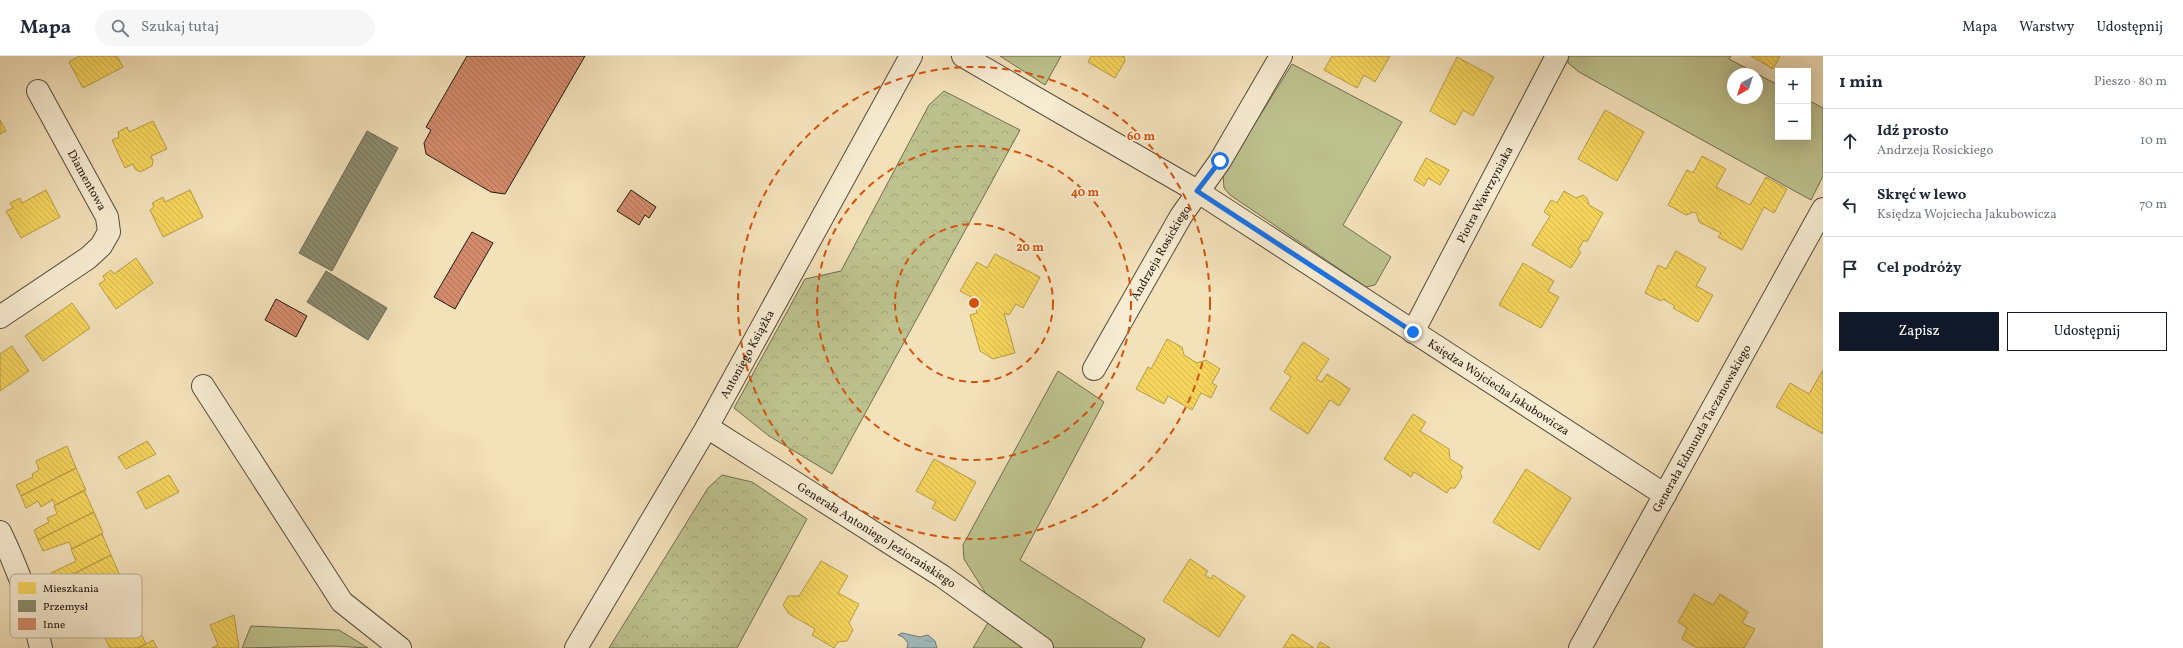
<!DOCTYPE html>
<html lang="pl">
<head>
<meta charset="utf-8">
<style>
  body { margin:0; font-family:Vollkorn,serif; background:#f6f6f7; color:#1f2937 }
  .controls { position:absolute; right:12px; top:12px; display:grid; overflow:hidden; border-radius:0px; box-shadow:0 4px 16px #0002 }
  .controls button { width:36px; height:36px; display:grid; place-items:center; padding:0; border:0; border-bottom:1px solid #e0e1e3; background:#fff; color:#1f2937; font:20px sans-serif }
  .compass { position:absolute; left:1727px; top:12px; width:36px; height:36px; border-radius:50%; background:#fff; box-shadow:0 4px 16px #0002; rotate:219deg }
  .stop { position:absolute; width:12px; height:12px; margin:-9px; border:3px solid #1a73e8; border-radius:50%; background:#fff }
  .stop.end { background:#1a73e8; border-color:#fff; box-shadow:0 1px 4px #0008 }
  .list { margin:0; padding:0; list-style:none }
  h2 { display:flex; justify-content:space-between; align-items:center; height:52px; margin:0; padding:0 16px; font-size:17px }
  h2 small { font-size:13px; font-weight:400; color:#747a83 }
  .list li { display:grid; grid-template-columns:26px 1fr auto; gap:12px; align-items:center; box-sizing:border-box; height:64px; padding:0 16px; border-top:1px solid #e0e1e3 }
  .list b { display:block; font-size:15px; white-space:nowrap }
  .list p { margin:0; font-size:13px; white-space:nowrap; color:#747a83 }
  .list em { font-size:13px; font-style:normal; color:#747a83 }
  .actions { display:flex; gap:8px; padding:12px 16px }
  .actions a { flex:1; padding:9px 0; border:1px solid #111827; border-radius:0px; text-align:center; font-size:14px; color:#111827 }
  .actions .main { background:#111827; color:#fff }
  .icon { flex:none; width:22px; height:22px; fill:none; stroke:currentColor; stroke-width:2; stroke-linecap:round; stroke-linejoin:round }
  .map { position:relative; flex:none; width:1823px; height:592px; overflow:hidden }
  header { display:flex; align-items:center; gap:24px; box-sizing:border-box; height:56px; padding:0 20px; background:#fff; border-bottom:1px solid #e0e1e3 }
  header strong { font-size:19px }
  nav { display:flex; gap:22px; margin-inline-start:auto; font-size:14px }
  .search { width:280px; height:36px; background:#f6f6f7; display:flex; align-items:center; gap:10px; box-sizing:border-box; padding:0 14px; border-radius:22px; color:#747a83; font-size:15px }
  main { display:flex }
  aside { flex:1; background:#fff }
  .map>svg:first-child { display:block }
  .grass { fill:#bdc28e; stroke:#706e50; fill-rule:evenodd }
  .forest { fill:url(#forest-crowns); stroke:#706e50 }
  .water { fill:url(#water-ripples); stroke:#6e7a77 }
  .homes { fill:url(#homes-back-hatch); stroke:#b69d46 }
  .industry { fill:url(#industry-back-hatch); stroke:#6c6a52 }
  .building { fill:url(#building-back-hatch); stroke:#221a12 }
  .lines { fill:none; stroke-linecap:round; stroke-linejoin:round }
  .minor-casing { stroke:#564c3c; stroke-width:24 }
  .minor { stroke:#f7ecd2; stroke-width:22 }
  .route { stroke:#1a73e8; stroke-width:5 }
  .ring { fill:none; stroke:#d4530d; stroke-width:2; stroke-dasharray:7 5 }
  .labels { text-anchor:middle; stroke-width:4; stroke-linejoin:round; paint-order:stroke }
  .street-label { font-size:12px; fill:#221a12; stroke:#f7ecd2 }
  .key { fill:#f7ecd2; stroke:#b7ad98; stroke-width:1 }
  .key-label { font-size:11px; fill:#221a12 }
  .centre { fill:#d4530d; stroke:#f7ecd2; stroke-width:2 }
  .ring-label { font-size:12px; text-anchor:middle; font-weight:bold; fill:#d4530d; stroke:#f7ecd2; stroke-width:4; stroke-linejoin:round; paint-order:stroke }
</style>
</head>
<body>
<header>
<strong>Mapa</strong>
<div class="search"><svg class="icon" aria-label="search" viewBox="0 0 24 24"><circle cx="10" cy="10" r="6"/><path d="M15 15l6 6"/></svg>Szukaj tutaj</div>
<nav><a>Mapa</a><a>Warstwy</a><a>Udostępnij</a></nav>
</header>
<main>
<div class="map">
<svg width="1823" height="592" viewBox="0 0 1823 592">
  <defs>
    <pattern id="forest-crowns" width="20" height="18" patternUnits="userSpaceOnUse"><rect width="20" height="18" fill="#bdc28e"/><path d="M2 6a3 3 0 1 1 6 0M12 15a3 3 0 1 1 6 0" fill="none" stroke="#a2a679"/></pattern>
    <pattern id="water-ripples" width="26" height="14" patternUnits="userSpaceOnUse"><rect width="26" height="14" fill="#a1babb"/><path d="M2 4q2-2 4 0t4 0M15 11q2-2 4 0t4 0" fill="none" stroke="#8a9fa0"/></pattern>
    <pattern id="homes-back-hatch" width="6" height="6" patternUnits="userSpaceOnUse"><rect width="6" height="6" fill="#f6d55c"/><path d="M-1 5l2 2M0 0l6 6M5-1l2 2" fill="none" stroke="#d3b64f"/></pattern>
    <pattern id="industry-back-hatch" width="6" height="6" patternUnits="userSpaceOnUse"><rect width="6" height="6" fill="#8c8c6e"/><path d="M-1 5l2 2M0 0l6 6M5-1l2 2" fill="none" stroke="#727259"/></pattern>
    <pattern id="building-back-hatch" width="6" height="6" patternUnits="userSpaceOnUse"><rect width="6" height="6" fill="#d48b6c"/><path d="M-1 5l2 2M0 0l6 6M5-1l2 2" fill="none" stroke="#ac7157"/></pattern>
  </defs>
  <rect width="100%" height="100%" fill="#f3e1ba"/>
  <filter id="stains"><feTurbulence type="fractalNoise" baseFrequency=".005" numOctaves="4"/><feColorMatrix values="0 0 0 0 .2 0 0 0 0 .09 0 0 0 0 .02 0 0 0 .5 -.17"/></filter>
  <radialGradient id="worn" r=".72"><stop offset=".6" stop-color="#630" stop-opacity="0"/><stop offset="1" stop-color="#630" stop-opacity=".3"/></radialGradient>
  <path class="grass" d="M1000 0H1061L1045 29Z
    M1568 0H1731L1729 3 1778 29V81H1808V44L1823 52V120L1811 144 1579 16 1568 7ZM1733 18H1757V42H1733Z
    M1292 8 1402 66 1343 169 1391 201 1375 229 1366 231 1230 139 1224 132 1223 119Z
    M1058 315 1104 346 1020 504 1145 583 1141 592H1052L988 541 964 503 963 489Z
    M989 565 1027 592H973Z
    M251 570 339 574 368 592 334 590 242 592Z"/>
  <path class="forest" d="M944 35 1020 74 832 418 769 380 734 352 805 223 841 215 929 49Z
    M722 419 752 426 807 463 737 592H609L708 432Z"/>
  <path class="water" d="M902 577 920 581 928 579 935 585 937 592H907L908 587 903 581 898 579Z"/>
  <path class="homes" d="M79 0H117L123 11 83 32 69 6Z
    M1091 0H1124L1125 5 1115 22 1088 6Z
    M1332 0H1390L1375 26 1364 19 1357 32 1324 14Z
    M1751 0H1780L1773 13Z
    M1457 1 1494 21 1473 60 1463 54 1455 69 1430 55Z
    M1605 54 1644 76 1617 125 1578 103Z
    M0 64 6 75 0 78Z
    M153 65 167 93 151 100 153 105 152 110 140 116 135 113 133 108 125 112 112 84 119 81 118 76 127 71 129 76Z
    M1702 100 1726 113 1716 131 1750 149 1766 121 1787 133 1774 157 1764 151 1742 194 1718 181 1721 177 1699 166 1697 158 1694 156 1686 159 1668 149 1687 114 1693 117Z
    M1426 102 1449 114 1440 129 1428 122 1424 130 1414 124Z
    M46 134 60 161 21 182 6 155 13 152 10 147 20 142 22 147Z
    M190 134 203 161 163 181 150 154 154 151 152 147 163 141 165 146Z
    M1564 135 1576 142 1583 139 1587 142 1589 149 1603 157 1587 186 1584 184 1578 194 1581 196 1571 212 1532 189 1550 160 1544 156 1551 144 1557 147Z
    M1676 195 1706 212 1696 230 1713 239 1698 266 1673 252 1675 250 1663 243 1661 245 1645 237 1658 209 1666 213Z
    M995 198 1040 221 1023 252 1016 248 1009 259 1004 257 1015 297 993 303 980 295 970 259 977 257 973 242 960 235 977 206 987 212Z
    M136 202 153 227 116 253 99 228 105 224 103 220 111 214 114 218Z
    M1523 207 1554 225 1548 235 1559 241 1541 272 1499 249Z
    M72 247 90 272 43 305 25 280Z
    M1167 283 1182 291 1184 299 1197 307 1206 304 1220 313 1212 327 1217 330 1211 342 1201 337 1192 354 1168 340 1164 348 1136 333 1148 311 1151 313Z
    M1303 286 1329 303 1316 323 1322 326 1327 318 1350 333 1339 350 1330 344 1308 378 1270 353 1291 321 1284 316Z
    M12 290 29 315 0 335V298Z
    M1823 314V378L1776 351 1790 327 1809 338Z
    M1413 358 1426 366 1420 375 1449 393 1450 403 1463 411 1460 416 1462 421 1455 432H1450L1447 437 1414 416 1411 421 1384 403Z
    M147 385 156 398 126 413 118 401Z
    M67 390 76 412 21 440 16 429 33 421 32 418 39 414 36 405Z
    M934 403 976 426 955 465 932 452 936 446 916 435Z
    M76 412 86 434 55 449 52 443 51 445 41 451 38 445 26 452 21 440Z
    M1526 413 1571 442 1539 494 1493 466Z
    M169 419 179 436 146 453 137 436Z
    M84 434 94 456 38 484 34 474 49 466 47 462 57 458 54 450Z
    M94 456 103 477 72 493 69 486 43 495 38 484Z
    M102 478 111 499 55 527 51 517 76 505 71 493Z
    M111 499 121 522 90 537 85 527 60 539 55 527Z
    M1190 503 1208 515 1205 519 1211 523 1213 519 1245 540 1219 581 1163 545Z
    M821 505 848 520 838 537 859 548 849 567 853 574 847 585 838 586 834 592 812 579 815 573 789 558 783 549 788 540H799Z
    M1694 538 1713 549 1720 538 1748 556 1742 567 1755 573 1744 592H1697L1682 583 1687 572 1678 566Z
    M234 559 239 592H212L218 589 210 569Z
    M136 567 146 588 137 592H110L105 582Z
    M1292 578 1314 592H1283Z
    M153 584 157 592H137L146 588Z
    M1320 586 1330 592H1317Z"/>
  <path class="industry" d="M367 75 398 92 332 215 299 197Z
    M326 215 387 252 368 284 307 246Z"/>
  <path class="building" d="M467 0H585L505 138 491 136 426 98 424 87 431 74 426 71Z
    M631 134 656 151 649 162 645 159 639 169 617 155Z
    M472 176 493 187 455 253 434 241Z
    M276 243 307 260 296 281 265 264Z"/>
  <g class="lines">
    <g class="minor-casing">
      <g id="minor">
        <path id="s1" d="M963 0 1197 135 1665 439"/>
        <path d="M0 261 88 202 101 190 109 176 107 161 38 35"/>
        <path id="s2" d="M1413 276 1557 0"/>
        <path id="s3" d="M1094 313 1181 160 1220 105 1281 0"/>
        <path d="M203 330 342 546 400 592"/>
        <path id="s4" d="M707 371 942 520 1042 592"/>
        <path d="M0 476C18 513 32 552 41 592"/>
        <path id="s5" d="M576 592 707 371 911 0"/>
        <path id="s6" d="M1580 592 1823 153"/>
      </g>
    </g>
    <use href="#minor" class="minor"/>
  </g>
  <g class="lines">
    <path class="route" d="M1220 105 1197 135 1413 276"/>
  </g>
  <g class="ring">
    <circle cx="974" cy="247" r="79"/>
    <circle cx="974" cy="247" r="157"/>
    <circle cx="974" cy="247" r="236"/>
  </g>
  <g class="labels">
    <g class="street-label">
      <text transform="translate(87 124) rotate(61)" y="4">Diamentowa</text>
      <text dy="4" stroke="none"><textPath href="#s2" startOffset="155">Piotra Wawrzyniaka</textPath></text>
      <text dy="4" stroke="none"><textPath href="#s3" startOffset="134">Andrzeja Rosickiego</textPath></text>
      <text dy="4" stroke="none"><textPath href="#s5" startOffset="340">Antoniego Książka</textPath></text>
      <text dy="4" stroke="none"><textPath href="#s1" startOffset="630">Księdza Wojciecha Jakubowicza</textPath></text>
      <text dy="4" stroke="none"><textPath href="#s6" startOffset="251">Generała Edmunda Taczanowskiego</textPath></text>
      <text dy="4" stroke="none"><textPath href="#s4" startOffset="201">Generała Antoniego Jeziorańskiego</textPath></text>
    </g>
  </g>
  <rect x="10" y="518" width="132" height="64" rx="6" class="key"/>
  <rect x="18" y="526" width="18" height="12" fill="#f6d55c"/>
  <rect x="18" y="544" width="18" height="12" fill="#8c8c6e"/>
  <rect x="18" y="562" width="18" height="12" fill="#d48b6c"/>
  <g class="key-label">
    <text x="43" y="536">Mieszkania</text>
    <text x="43" y="554">Przemysł</text>
    <text x="43" y="572">Inne</text>
  </g>
  <circle cx="974" cy="247" r="6" class="centre"/>
  <g class="ring-label">
    <text x="1141" y="84">60 m</text>
    <text x="1085" y="140">40 m</text>
    <text x="1030" y="195">20 m</text>
  </g>
  <rect width="100%" height="100%" filter="url(#stains)"/>
  <rect width="100%" height="100%" fill="url(#worn)"/>
</svg>
<div class="controls">
<button>+</button>
<button>−</button>
</div>
<svg class="compass" viewBox="-18 -18 36 36"><path d="M0-13l5 13h-10z" fill="#e53935"/><path d="M0 13l5-13h-10z" fill="#747a83"/></svg>
<div class="stop" style="left:1220px;top:105px"></div>
<div class="stop end" style="left:1413px;top:276px"></div>
</div>
<aside>
<h2>1 min<small>Pieszo · 80 m</small></h2>
<ul class="list">
<li><svg class="icon" aria-label="ahead" viewBox="0 0 24 24"><path d="M12 20V5M6 11l6-6 6 6"/></svg><div><b>Idź prosto</b><p>Andrzeja Rosickiego</p></div><em>10 m</em></li>
<li><svg class="icon" aria-label="left" viewBox="0 0 24 24"><path d="M17 20v-9H6M10 6l-5 5 5 5"/></svg><div><b>Skręć w lewo</b><p>Księdza Wojciecha Jakubowicza</p></div><em>70 m</em></li>
<li><svg class="icon" aria-label="arrive" viewBox="0 0 24 24"><path d="M6 21V4h12l-3 4 3 4H6"/></svg><div><b>Cel podróży</b></div></li>
</ul>
<div class="actions"><a class="main">Zapisz</a><a>Udostępnij</a></div>
</aside>
</main>
</body>
</html>
